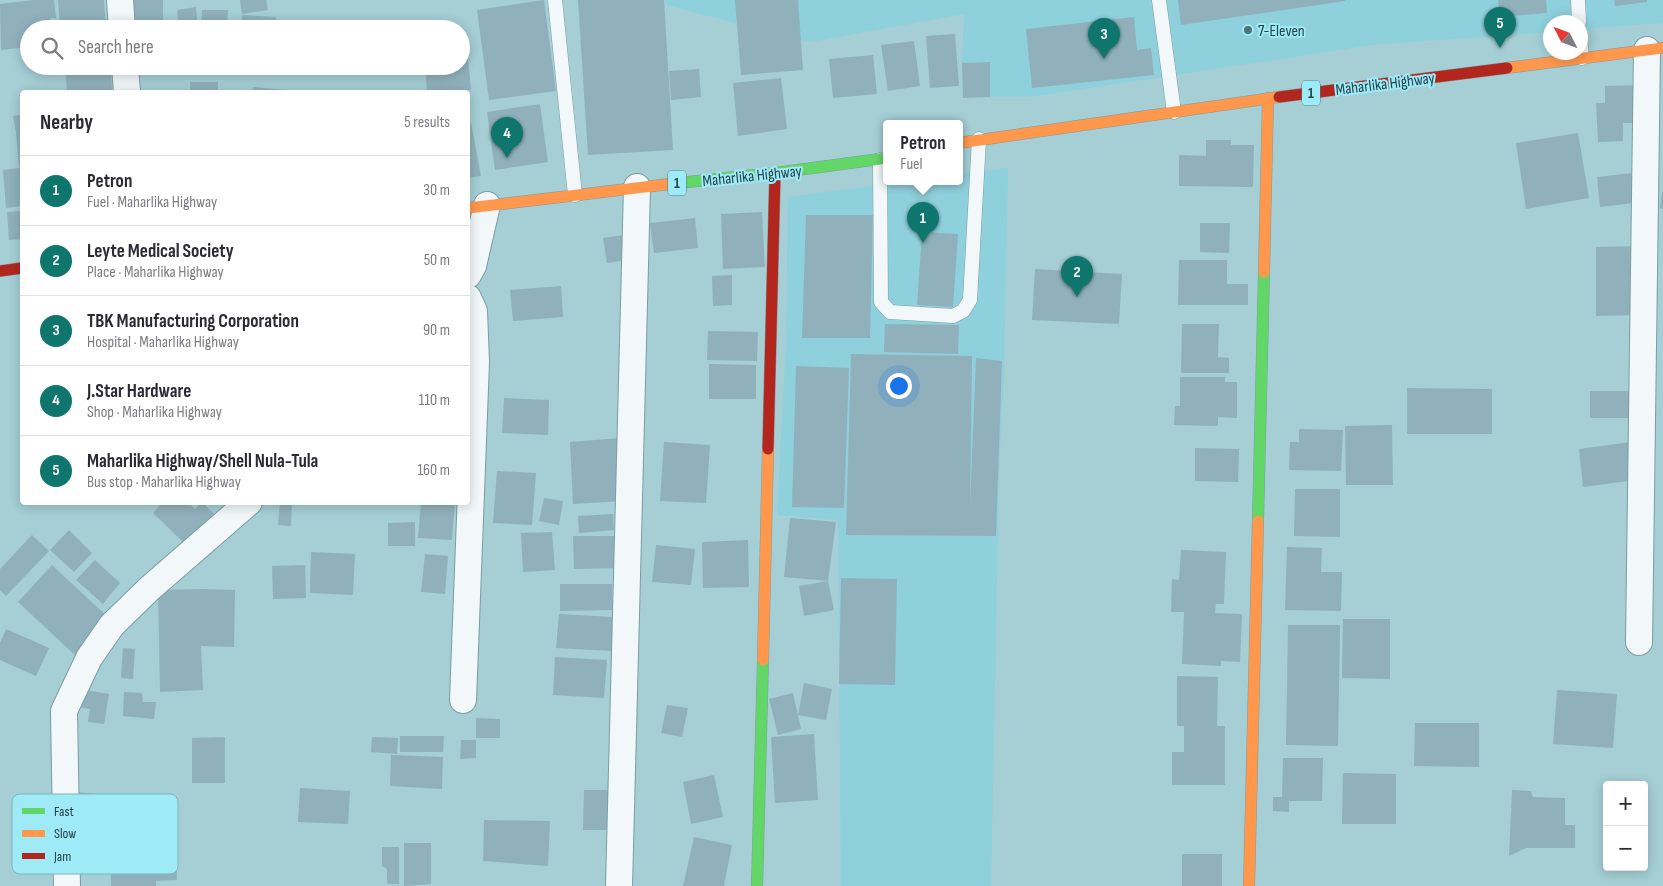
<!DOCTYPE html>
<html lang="en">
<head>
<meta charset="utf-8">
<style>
  body { margin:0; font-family:"Sofia Sans Condensed",sans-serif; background:#f7f7f7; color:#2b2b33 }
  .controls { position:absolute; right:15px; bottom:15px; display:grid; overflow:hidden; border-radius:5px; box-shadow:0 2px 12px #0003 }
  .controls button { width:45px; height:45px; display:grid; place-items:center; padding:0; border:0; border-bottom:1px solid #e1e1e2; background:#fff; color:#2b2b33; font:25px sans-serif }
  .compass { position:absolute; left:1543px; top:15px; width:45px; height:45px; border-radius:50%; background:#fff; box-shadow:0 2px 12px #0003; rotate:312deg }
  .you { position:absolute; left:898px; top:385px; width:18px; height:18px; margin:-12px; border:4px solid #fff; border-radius:50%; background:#1a73e8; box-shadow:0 0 0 8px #1a73e833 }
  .badge { display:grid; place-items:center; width:32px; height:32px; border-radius:50%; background:#0f766e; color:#fff; font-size:16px; font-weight:700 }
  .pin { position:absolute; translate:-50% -41px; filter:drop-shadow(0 1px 2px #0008) }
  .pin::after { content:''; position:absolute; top:26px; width:18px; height:15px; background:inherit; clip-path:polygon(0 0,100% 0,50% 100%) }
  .popup { position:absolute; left:883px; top:120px; width:80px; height:65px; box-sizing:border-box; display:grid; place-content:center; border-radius:5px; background:#fff; filter:drop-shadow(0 1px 4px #0005); font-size:16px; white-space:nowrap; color:#7c7c81 }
  .popup b { font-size:19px; color:#2b2b33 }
  .popup::after { content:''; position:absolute; left:50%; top:100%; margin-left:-10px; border:10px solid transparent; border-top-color:#fff }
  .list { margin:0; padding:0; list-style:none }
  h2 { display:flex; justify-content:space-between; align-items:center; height:65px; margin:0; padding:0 20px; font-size:21px }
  h2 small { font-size:16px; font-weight:400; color:#7c7c81 }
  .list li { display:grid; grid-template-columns:32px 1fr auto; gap:15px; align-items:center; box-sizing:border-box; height:70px; padding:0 20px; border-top:1px solid #e1e1e2 }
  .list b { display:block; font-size:19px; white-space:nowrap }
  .list p { margin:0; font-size:16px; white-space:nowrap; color:#7c7c81 }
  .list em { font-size:16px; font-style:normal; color:#7c7c81 }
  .icon { flex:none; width:28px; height:28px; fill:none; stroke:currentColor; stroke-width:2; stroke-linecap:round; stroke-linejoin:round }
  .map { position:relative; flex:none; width:1663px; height:886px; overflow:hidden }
  .search { position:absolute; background:#fff; box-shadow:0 2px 12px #0003; left:20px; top:20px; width:450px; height:55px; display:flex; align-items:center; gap:12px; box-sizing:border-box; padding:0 18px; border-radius:28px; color:#7c7c81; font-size:19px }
  .panel { position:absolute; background:#fff; box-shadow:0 2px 12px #0003; left:20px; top:90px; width:450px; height:415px; border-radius:5px }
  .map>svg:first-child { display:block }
  .built { fill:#8ed0dc }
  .building { fill:#90b1bc }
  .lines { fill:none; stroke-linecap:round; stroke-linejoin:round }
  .lane-casing { stroke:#7c9da2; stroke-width:15 }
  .street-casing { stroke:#7c9da2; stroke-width:28 }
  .fast-casing { stroke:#7c9da2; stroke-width:12 }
  .slow-casing { stroke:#7c9da2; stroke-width:12 }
  .jam-casing { stroke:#7c9da2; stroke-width:12 }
  .lane { stroke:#f2f8f9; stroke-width:14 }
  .street { stroke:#f2f8f9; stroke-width:26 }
  .fast { stroke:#63d668; stroke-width:11 }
  .slow { stroke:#ff974d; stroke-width:11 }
  .jam { stroke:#b3261e; stroke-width:11 }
  .poi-dot { fill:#507479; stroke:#9eeaf7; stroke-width:2 }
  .labels { text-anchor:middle; stroke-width:4; stroke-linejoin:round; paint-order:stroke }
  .shield { fill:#9eeaf7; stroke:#48757c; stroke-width:1 }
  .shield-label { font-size:15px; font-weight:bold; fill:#234348 }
  .poi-label { font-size:16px; fill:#234348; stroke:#9eeaf7; text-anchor:start }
  .street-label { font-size:16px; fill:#234348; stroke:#9eeaf7 }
  .key { fill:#9eeaf7; stroke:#79b8c2; stroke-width:1 }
  .key-label { font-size:14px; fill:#234348 }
</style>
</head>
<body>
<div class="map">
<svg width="1663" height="886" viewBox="0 0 1663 886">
  <rect width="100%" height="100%" fill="#a5ced5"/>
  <path class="built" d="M665 0H1663V23L1581 29 1580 22H1550V32L1372 45 1030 97H990V62L962 63 964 14 810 42 666 5Z
    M1008 168 1004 369 999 472 991 886H841L838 520 777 515 786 345 788 197 903 182H959V174Z"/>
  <path class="building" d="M34 0H54L56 18H50L51 29H29V47L1 50 0 4Z
    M58 0H104L106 29H60Z
    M132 0H163V27H132Z
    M240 0H266L268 10 242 14Z
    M544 0 556 91 489 100 477 10Z
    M578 0H664L673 150 588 155Z
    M735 0H798L803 70 741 75Z
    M1178 0H1345V1L1181 25Z
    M1498 0H1546L1547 13 1500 17Z
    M1614 0H1647V2L1615 6Z
    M196 7 198 29H179L177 10Z
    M202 10H228L227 29H201Z
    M242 15 276 17 275 29H242Z
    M1134 17 1137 50 1151 48 1154 75 1032 88 1026 29Z
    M955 34 959 86 930 88 926 36Z
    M461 35H466L471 90 427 92 425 66H461Z
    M914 41 920 86 888 91 881 45Z
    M873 55 877 94 833 98 829 59Z
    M990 62V97L963 98 962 63Z
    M65 66H111L112 92H67Z
    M184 66H198V75H184Z
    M203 66H231V74L204 72Z
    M699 69 701 97 671 100 669 71Z
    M781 78 787 129 738 136 733 83Z
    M190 82H218V92H190Z
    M1642 85 1643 123H1623V141L1598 142 1596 103H1605V86Z
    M253 87 294 91V92H252Z
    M540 104 548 162 495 170 487 112Z
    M22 115V206L6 208 3 170 19 168 16 132 13 116Z
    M471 123 481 176 468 178V124Z
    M1578 133 1589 198 1526 209 1516 143Z
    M1206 140H1231V145H1254L1253 187 1179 186V155L1206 156Z
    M1640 172 1643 202 1600 207 1597 177Z
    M1662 192H1663V209L1660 208Z
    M22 211V239L9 240 7 212Z
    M762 212 765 267 723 269 721 214Z
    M806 215H873L870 338H802Z
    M695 218 698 248 654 253 650 223Z
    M1200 223H1230L1229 253 1200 252Z
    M922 232 958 234 953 307 917 305Z
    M625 235 628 260 607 263 603 238Z
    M1640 246V315L1596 316V247Z
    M1179 260H1227V284H1248V305H1178Z
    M1035 269 1122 274 1119 324 1032 320Z
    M732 275V305L713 306 712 276Z
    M561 286 563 317 513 321 510 290Z
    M885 324 959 325 958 354 884 352Z
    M1182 324H1219L1218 357 1229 358V373H1181Z
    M708 331 758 332 757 361 707 360Z
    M851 354 972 356 970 506 976 358 1002 361 996 536 846 535Z
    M709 364 756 365V399H709Z
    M796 366 849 368 844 508 792 507Z
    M1180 377H1225V382H1237V418L1218 417V426L1174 425 1175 406H1180Z
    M1407 388 1492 389V434H1407Z
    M1590 391H1633V418H1590Z
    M504 398 549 400 548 435 502 433Z
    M1392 425 1393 485H1346L1345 426Z
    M1299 429 1343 430 1341 471 1289 470 1290 442H1299Z
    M621 438 624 501 573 504 570 442Z
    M664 442 710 445 706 503 660 501Z
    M1631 442 1636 480 1583 487 1579 449Z
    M1195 448 1239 449 1238 482 1195 481Z
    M497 471 536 473 532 525 493 523Z
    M1295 489H1340V537L1294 536Z
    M544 498 563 501 559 525 539 521Z
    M163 502H188L195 509 202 502 215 515 186 545 153 513Z
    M280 502H292L291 526 278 525Z
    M421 502H455L452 540 418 538Z
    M613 514 614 530 579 533 578 516Z
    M790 518 836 522 828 581 834 610 804 616 799 586 828 581 784 577Z
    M415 522V546H388V523Z
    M69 530 92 553 74 572 50 550Z
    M552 532 555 570 523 572 521 533Z
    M32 535 49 551 6 596 0 590V569Z
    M573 536H619V568L574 569Z
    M748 540 749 587 703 588 702 542Z
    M656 545 695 549 691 585 652 582Z
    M1287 547 1322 548 1321 572H1342L1341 611 1285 610Z
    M1181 550 1226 552 1224 604H1216L1215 613 1242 614 1240 662 1221 661V666L1182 664 1184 612H1171L1172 579 1179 580Z
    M311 552 355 554 353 595 310 593Z
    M425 554 448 556 445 594 421 592Z
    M95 560 120 583 103 604 76 580Z
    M52 565 111 620 77 657 18 602Z
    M305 565 306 598 273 599 272 566Z
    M841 578 897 579 895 685 839 684Z
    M560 584H612V610L560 611Z
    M202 589 235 590 234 647 201 646 203 690 160 692 158 590Z
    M559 614 614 617 612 651 556 648Z
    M1343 619H1390V679L1342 678Z
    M1288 625H1340L1338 746 1286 745Z
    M6 629 49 648 36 676 0 660V643Z
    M123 648 135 649 133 679 121 678Z
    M555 657 607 660 604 698 553 695Z
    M1177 676 1218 677 1217 726H1225V785H1172V752H1184V726H1177Z
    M804 683 832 689 826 720 798 715Z
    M81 689 109 694 104 724 88 722 90 709 78 707Z
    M1557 690 1617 694 1613 748 1553 744Z
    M124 692 142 693 143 702H156L154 719 123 716Z
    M793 693 801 729 778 735 769 699Z
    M667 705 688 708 682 737 661 733Z
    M476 718 500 719V738H476Z
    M1415 723H1479V767L1414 766Z
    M814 734 818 800 775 803 771 737Z
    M400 736H444L443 752H400Z
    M225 737V783H192V738Z
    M372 737 398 738 397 754 371 752Z
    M461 740H476V758L460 759Z
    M391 755 443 757 442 789 390 786Z
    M1283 758H1323L1322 801H1289V812L1273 811V797H1282Z
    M1343 773 1396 774V824H1342Z
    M714 775 723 817 691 824 683 782Z
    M300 788 350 791 348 824 298 822Z
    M584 790H609L608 830H583Z
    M1512 790 1531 791 1533 797 1565 798V825H1575V848H1526L1509 856Z
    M73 792 136 797 138 828 104 831V816L74 817Z
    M86 819 87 834 96 833 98 870 77 871 74 820Z
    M484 820 550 821 548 866 483 861Z
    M177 837V880L156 881V886H111L110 840Z
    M694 837 732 845 724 886H683Z
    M404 843H431V884L404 886Z
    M382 847H399V884H387V869L382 866Z
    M1182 854H1222V886H1182Z"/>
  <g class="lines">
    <g class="lane-casing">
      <path id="lane" d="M555 0 575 195
        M1159 0 1174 112
        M1578 0 1579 22
        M1580 37 1582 58
        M880 160 881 302 890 312 953 316 963 311 970 300 979 139"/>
    </g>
    <g class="street-casing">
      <path id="street" d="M120 0 122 29
        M125 66 127 92
        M468 275 473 266 487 205
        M1639 642 1647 50
        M463 700 476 362 474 311 468 298
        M67 886 64 711 89 658 112 625 149 589 249 502
        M619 886 637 187"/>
    </g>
    <g class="fast-casing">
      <path id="fast" d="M678 183 775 173 887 158
        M1258 521 1264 272
        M757 886 763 660"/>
    </g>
    <g class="slow-casing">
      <path id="slow" d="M1507 68 1663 48
        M959 143 1279 97
        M468 208 678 183
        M1264 272 1268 98
        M763 660 768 449
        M1249 886 1258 521"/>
    </g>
    <g class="jam-casing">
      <path id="jam" d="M1279 97 1507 68
        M0 271 22 268
        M768 449 775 173"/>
    </g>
    <use href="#lane" class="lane"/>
    <use href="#street" class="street"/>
    <use href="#fast" class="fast"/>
    <use href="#slow" class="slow"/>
    <use href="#jam" class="jam"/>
  </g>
  <circle class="poi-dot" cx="1248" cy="30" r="5"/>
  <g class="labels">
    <g class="shield">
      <rect x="1302" y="80.5" width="18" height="25" rx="4"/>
      <rect x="668" y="170.5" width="18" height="25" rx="4"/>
    </g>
    <g class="shield-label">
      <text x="1311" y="98">1</text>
      <text x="677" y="188">1</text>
    </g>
    <g class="poi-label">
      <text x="1258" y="36">7-Eleven</text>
    </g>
    <g class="street-label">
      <text transform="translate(1385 83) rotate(-7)" y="6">Maharlika Highway</text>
      <text transform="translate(752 175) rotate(-6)" y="6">Maharlika Highway</text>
    </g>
  </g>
  <rect x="12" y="794" width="166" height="80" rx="8" class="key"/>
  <rect x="22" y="808" width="23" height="6" fill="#63d668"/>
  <rect x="22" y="830" width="23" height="7" fill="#ff974d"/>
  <rect x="22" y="853" width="23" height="6" fill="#b3261e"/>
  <g class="key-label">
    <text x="54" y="816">Fast</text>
    <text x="54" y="838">Slow</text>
    <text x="54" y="861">Jam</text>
  </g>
</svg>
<div class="controls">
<button>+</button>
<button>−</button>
</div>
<svg class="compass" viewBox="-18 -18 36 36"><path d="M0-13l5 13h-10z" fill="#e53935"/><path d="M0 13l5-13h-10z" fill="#7c7c81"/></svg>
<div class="you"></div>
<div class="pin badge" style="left:923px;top:243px">1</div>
<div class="popup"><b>Petron</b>Fuel</div>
<div class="pin badge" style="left:1077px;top:297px">2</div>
<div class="pin badge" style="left:1104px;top:59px">3</div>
<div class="pin badge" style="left:507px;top:158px">4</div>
<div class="pin badge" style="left:1500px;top:48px">5</div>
<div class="search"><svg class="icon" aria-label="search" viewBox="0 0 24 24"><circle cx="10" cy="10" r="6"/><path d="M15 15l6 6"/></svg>Search here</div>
<section class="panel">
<h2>Nearby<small>5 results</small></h2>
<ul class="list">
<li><span class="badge">1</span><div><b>Petron</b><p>Fuel · Maharlika Highway</p></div><em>30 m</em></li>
<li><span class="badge">2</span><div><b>Leyte Medical Society</b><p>Place · Maharlika Highway</p></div><em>50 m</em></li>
<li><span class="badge">3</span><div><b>TBK Manufacturing Corporation</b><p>Hospital · Maharlika Highway</p></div><em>90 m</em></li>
<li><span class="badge">4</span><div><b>J.Star Hardware</b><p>Shop · Maharlika Highway</p></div><em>110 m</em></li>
<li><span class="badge">5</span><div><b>Maharlika Highway/Shell Nula-Tula</b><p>Bus stop · Maharlika Highway</p></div><em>160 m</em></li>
</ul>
</section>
</div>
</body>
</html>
